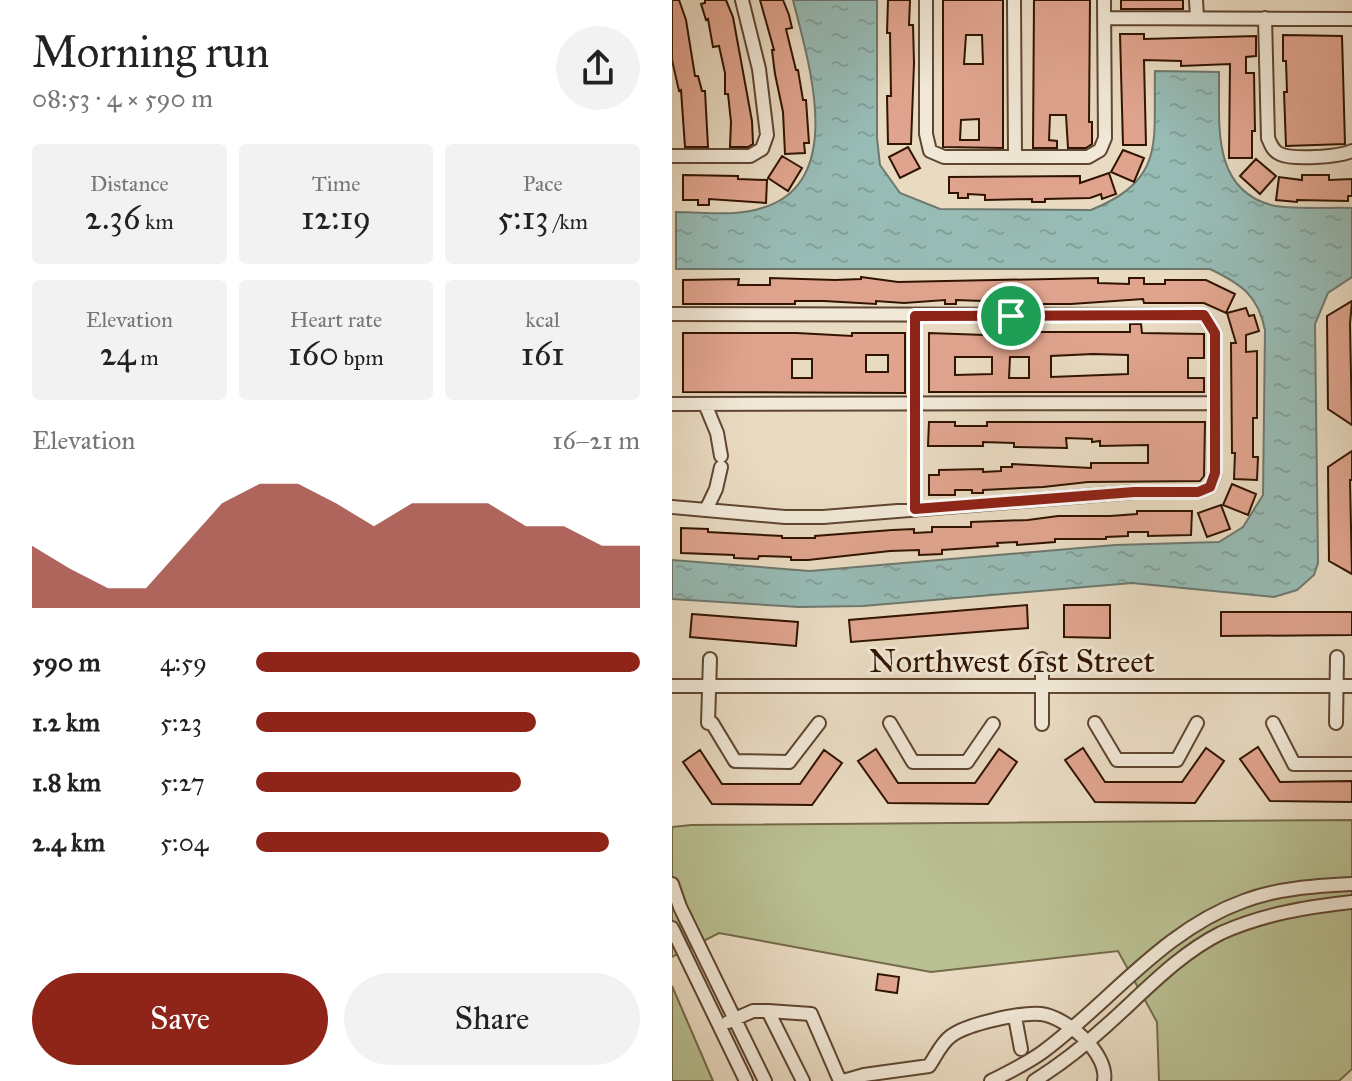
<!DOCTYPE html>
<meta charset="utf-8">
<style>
body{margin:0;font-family:"IM FELL Great Primer",serif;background:#f2f2f2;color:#222;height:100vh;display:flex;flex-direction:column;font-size:30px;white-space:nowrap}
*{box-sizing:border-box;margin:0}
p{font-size:26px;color:#767676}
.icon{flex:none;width:44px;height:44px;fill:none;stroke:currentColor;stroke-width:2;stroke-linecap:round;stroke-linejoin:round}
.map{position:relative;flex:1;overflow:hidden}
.sheet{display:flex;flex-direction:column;background:#fff;width:672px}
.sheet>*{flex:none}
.pin{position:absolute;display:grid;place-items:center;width:68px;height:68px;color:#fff;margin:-34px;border:4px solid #fff;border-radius:50%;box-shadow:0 2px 8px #0007}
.round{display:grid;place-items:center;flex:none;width:84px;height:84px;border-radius:42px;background:#f2f2f2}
.summary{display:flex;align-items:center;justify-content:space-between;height:136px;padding:0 32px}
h1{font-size:44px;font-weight:600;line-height:60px}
.metrics{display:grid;grid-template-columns:repeat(3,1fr);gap:12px;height:136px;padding:8px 32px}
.metrics div{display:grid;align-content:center;border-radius:8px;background:#f2f2f2;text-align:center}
.metrics b{font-size:34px;font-weight:600}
.metrics small{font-size:22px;font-weight:400}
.metrics p{font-size:22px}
.chart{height:224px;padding:16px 32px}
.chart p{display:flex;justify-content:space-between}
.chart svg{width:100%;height:144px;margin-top:8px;fill:#8f2418;opacity:.7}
.action{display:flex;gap:16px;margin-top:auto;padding:16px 32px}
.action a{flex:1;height:92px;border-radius:48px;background:#8f2418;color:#fff;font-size:32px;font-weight:600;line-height:92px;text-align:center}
.action a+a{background:#f2f2f2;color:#222}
ul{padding:0 32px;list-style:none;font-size:26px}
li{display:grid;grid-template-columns:128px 96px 1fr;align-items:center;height:60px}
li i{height:20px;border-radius:10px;background:#8f2418}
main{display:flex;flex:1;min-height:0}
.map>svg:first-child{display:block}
.green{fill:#b9c092;stroke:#756a49;stroke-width:2}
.water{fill:url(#water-ripples);stroke:#6e786d;stroke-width:2}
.building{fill:#e0a48e;stroke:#311400;stroke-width:2;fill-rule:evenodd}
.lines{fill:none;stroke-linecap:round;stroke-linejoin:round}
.minor-casing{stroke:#5f4630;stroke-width:16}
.minor{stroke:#f1e8d7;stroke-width:12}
.route-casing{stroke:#fff;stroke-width:16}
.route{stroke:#8f2418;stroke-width:10}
.labels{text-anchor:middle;stroke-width:6;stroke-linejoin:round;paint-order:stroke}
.street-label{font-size:32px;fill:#311400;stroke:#f1e8d7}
</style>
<main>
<section class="sheet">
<div class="summary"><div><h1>Morning run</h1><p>08:53 · 4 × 590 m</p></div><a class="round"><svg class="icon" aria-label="share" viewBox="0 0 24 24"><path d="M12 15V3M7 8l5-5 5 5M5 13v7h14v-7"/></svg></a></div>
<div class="metrics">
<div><p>Distance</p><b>2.36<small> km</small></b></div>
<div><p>Time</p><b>12:19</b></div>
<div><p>Pace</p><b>5:13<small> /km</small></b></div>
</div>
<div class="metrics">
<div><p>Elevation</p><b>24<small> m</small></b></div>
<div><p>Heart rate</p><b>160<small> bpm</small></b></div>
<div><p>kcal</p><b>161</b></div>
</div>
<div class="chart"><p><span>Elevation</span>16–21 m</p>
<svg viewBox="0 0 160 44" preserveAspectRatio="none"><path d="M0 44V25L10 32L20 38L30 38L40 25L50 12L60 6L70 6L80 12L90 19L100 12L110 12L120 12L130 19L140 19L150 25L160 25V44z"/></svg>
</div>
<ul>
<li><b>590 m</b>4:59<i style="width:100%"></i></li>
<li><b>1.2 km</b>5:23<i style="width:73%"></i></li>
<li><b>1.8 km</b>5:27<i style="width:69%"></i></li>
<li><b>2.4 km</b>5:04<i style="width:92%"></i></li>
</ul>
<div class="action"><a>Save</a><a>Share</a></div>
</section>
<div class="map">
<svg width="680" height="1081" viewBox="0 0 680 1081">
<defs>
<pattern id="water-ripples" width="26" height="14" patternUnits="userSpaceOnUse" patternTransform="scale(2)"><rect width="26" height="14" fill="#97bbb5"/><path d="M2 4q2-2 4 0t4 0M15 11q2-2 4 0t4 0" fill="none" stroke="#83a09a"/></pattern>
</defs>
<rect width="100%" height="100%" fill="#e9dbc2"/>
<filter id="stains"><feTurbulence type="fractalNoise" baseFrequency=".0025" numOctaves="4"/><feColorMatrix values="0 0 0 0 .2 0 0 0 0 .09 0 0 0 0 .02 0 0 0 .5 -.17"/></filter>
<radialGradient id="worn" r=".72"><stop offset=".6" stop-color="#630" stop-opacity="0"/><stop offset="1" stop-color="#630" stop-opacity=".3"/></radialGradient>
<path class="green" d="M680,820V1069L667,1081H487L485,1022L446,951L259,972L47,933L0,957V827L19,825Z
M0,986L41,1081H0Z"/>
<path class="water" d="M121,0H205V138L208,165L228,193L268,209L419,210C495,179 481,141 483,71L547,72C548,122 538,188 599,205C615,210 661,207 680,208V277L656,293L643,324L646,563L642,575L625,590L602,597L460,583L191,606L127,607L0,599V560L138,571L443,545L547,542L571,527L591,495L593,330C586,295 569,284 538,269H4V212C33,212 62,217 90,208C176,183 136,61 121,0Z"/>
<path class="building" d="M0,0H7L14,20L23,76H26L30,91H33L36,147H13L9,90L7,91L0,60Z
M33,0H54L61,17L80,121L81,144L76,147H58L59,122L56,94H53V73L47,46L41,47L36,19L34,20L29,4L33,3Z
M88,0H111L117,15L120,28L114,29L124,70H126L131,100H134L137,143H132L133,153L113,154L111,112L103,74L100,50H102Z
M216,0H238L237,25H241L242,63L239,144H216L215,96H219L218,33H215Z
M271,0H331V148L271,147ZM294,35H310L311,64H292ZM307,119V140H288L289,120Z
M362,0H418L417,122H420V144L414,148H396L394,115H378L377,140L385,141V148H361Z
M449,0H511V9H449Z
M448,34H472V39L584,36V56L574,57V73H582L583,131H580V158H557L558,64L509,66V61L472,60L474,145H451Z
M611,35L670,36L673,144L614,146L612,92H615L614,61H611Z
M236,147L248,168L228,178L217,157Z
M451,150L472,158L462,182L439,172Z
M110,156L130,168L116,191L96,178Z
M584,159L604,176L588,194L568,176Z
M437,173L444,194L430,199L429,194L418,198L373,199V202H360V199L313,200V195L296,194V198H286V193H277V177L408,176V183Z
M11,175L66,176V179L95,180L94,203L37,199V205H26V200H11Z
M630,175H657V180L680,179V196H676V201L625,200V202L604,200L607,177L630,180Z
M189,277L226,282L426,278V283L457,284V278H472V284H493V280H534L563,294L554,313L532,303H472L471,299L399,304H311V301L284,300V304H273V300L232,303L204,301V304L152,301H123V304H11V280L67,279L66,285H98V278L163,280L189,279Z
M680,301L678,324L680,425L656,409L655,316Z
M574,308L577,316L582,315L587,331L574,335V352L585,351V418H581V457H586L585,480L562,479L563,453H560L559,343H564L555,313Z
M458,324H469L470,333L532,334V358H516V378H532V392H257V333L313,335L341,332H458ZM421,354L456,355V374L379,377V356ZM283,357H320V374L283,375ZM357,357V378H337L338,357Z
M11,333H125L180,336V333H233V393L11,392ZM194,355H216V372H194ZM120,359H140V378H120Z
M257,422H283V426H315V422H533L532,476L528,481L416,482L371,487L311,490V493H300V490H283V495H257V475H267V470L311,469V472L329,471V467H340V464L419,468V463H476V445L428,446V441L420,442V439L394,438L395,448L342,447V443L311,442V446H256Z
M680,451V480H678L680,574L657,561L656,467Z
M560,484L584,494L576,515L551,505Z
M549,505L558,529L535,537L526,513Z
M465,511H520L519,535L476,536V532H456V536L434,537V539H383V542L345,545V542L325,543L326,546L270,550V554L247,555V550L218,551L136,560H119V557L87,556L86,559L62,558V555L9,553V528L36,529V532L110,536V538H143V536L220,530L242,529V533L260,532V527H299V522L356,520L386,516H438L465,514Z
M355,605L356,628L179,642L177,620Z
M392,605H438V638L392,637Z
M549,612H680V635L549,636Z
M20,614L126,622L124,646L18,637Z
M586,747L608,782L680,781V802L598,801L568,759Z
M411,748L433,782H510L534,748L552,761L523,803L423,802L393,760Z
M204,749L226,783H303L327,749L345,762L316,804L216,803L186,761Z
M28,750L50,784H128L152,750L170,763L140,805L40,804L11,762Z
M206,974L227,977L225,993L204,990Z"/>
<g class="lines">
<g class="minor-casing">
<path id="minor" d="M254,0V134L258,151L272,157H416L428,150L433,138L432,0
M342,0L343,155
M524,0L525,17
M432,18L680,19
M593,18L596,138C599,145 601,151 608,154C621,160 666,157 680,151
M0,156H78L90,149L95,135L87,69L70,0
M0,314L532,315L543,333V473L538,487L526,492H462L151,517H113L0,507
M243,316V509
M0,404L541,403
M33,404L45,433L49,456
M34,510L44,489L49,467
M370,659V724
M0,686H680
M36,723L38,659
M40,723L63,761L117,762L147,723
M218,723L241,762H295L321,724
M423,723L445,760H505L525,723
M601,723L622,764H680
M664,723L665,657
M0,884L8,907L93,1081
M0,928L74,1081
M96,1011L139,1014L168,1081
M343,1017L349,1049
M56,1022L81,1011H96L131,1081
M171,1081L192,1075L257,1066C263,1057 270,1042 279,1036C295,1024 349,1012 369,1014C395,1017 437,1054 432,1081
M319,1081C337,1072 356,1063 372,1051C439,1001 491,930 572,901C606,888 644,886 680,884
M362,1081C388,1065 412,1046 435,1025C471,993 505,955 549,933C591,914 635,907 680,902"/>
</g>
<use href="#minor" class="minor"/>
</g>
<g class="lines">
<g class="route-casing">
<path id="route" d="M532,315L543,333V473L538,487L526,492H462L243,509V316Z"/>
</g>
<use href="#route" class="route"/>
</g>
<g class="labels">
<g class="street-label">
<text x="340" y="672">Northwest 61st Street</text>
</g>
</g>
<rect width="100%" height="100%" filter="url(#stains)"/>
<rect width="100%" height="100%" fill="url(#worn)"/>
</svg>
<div class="pin" style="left:339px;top:316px;background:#1e9e55"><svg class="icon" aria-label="arrive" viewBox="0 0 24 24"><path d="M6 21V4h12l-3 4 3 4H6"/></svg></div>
</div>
</main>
